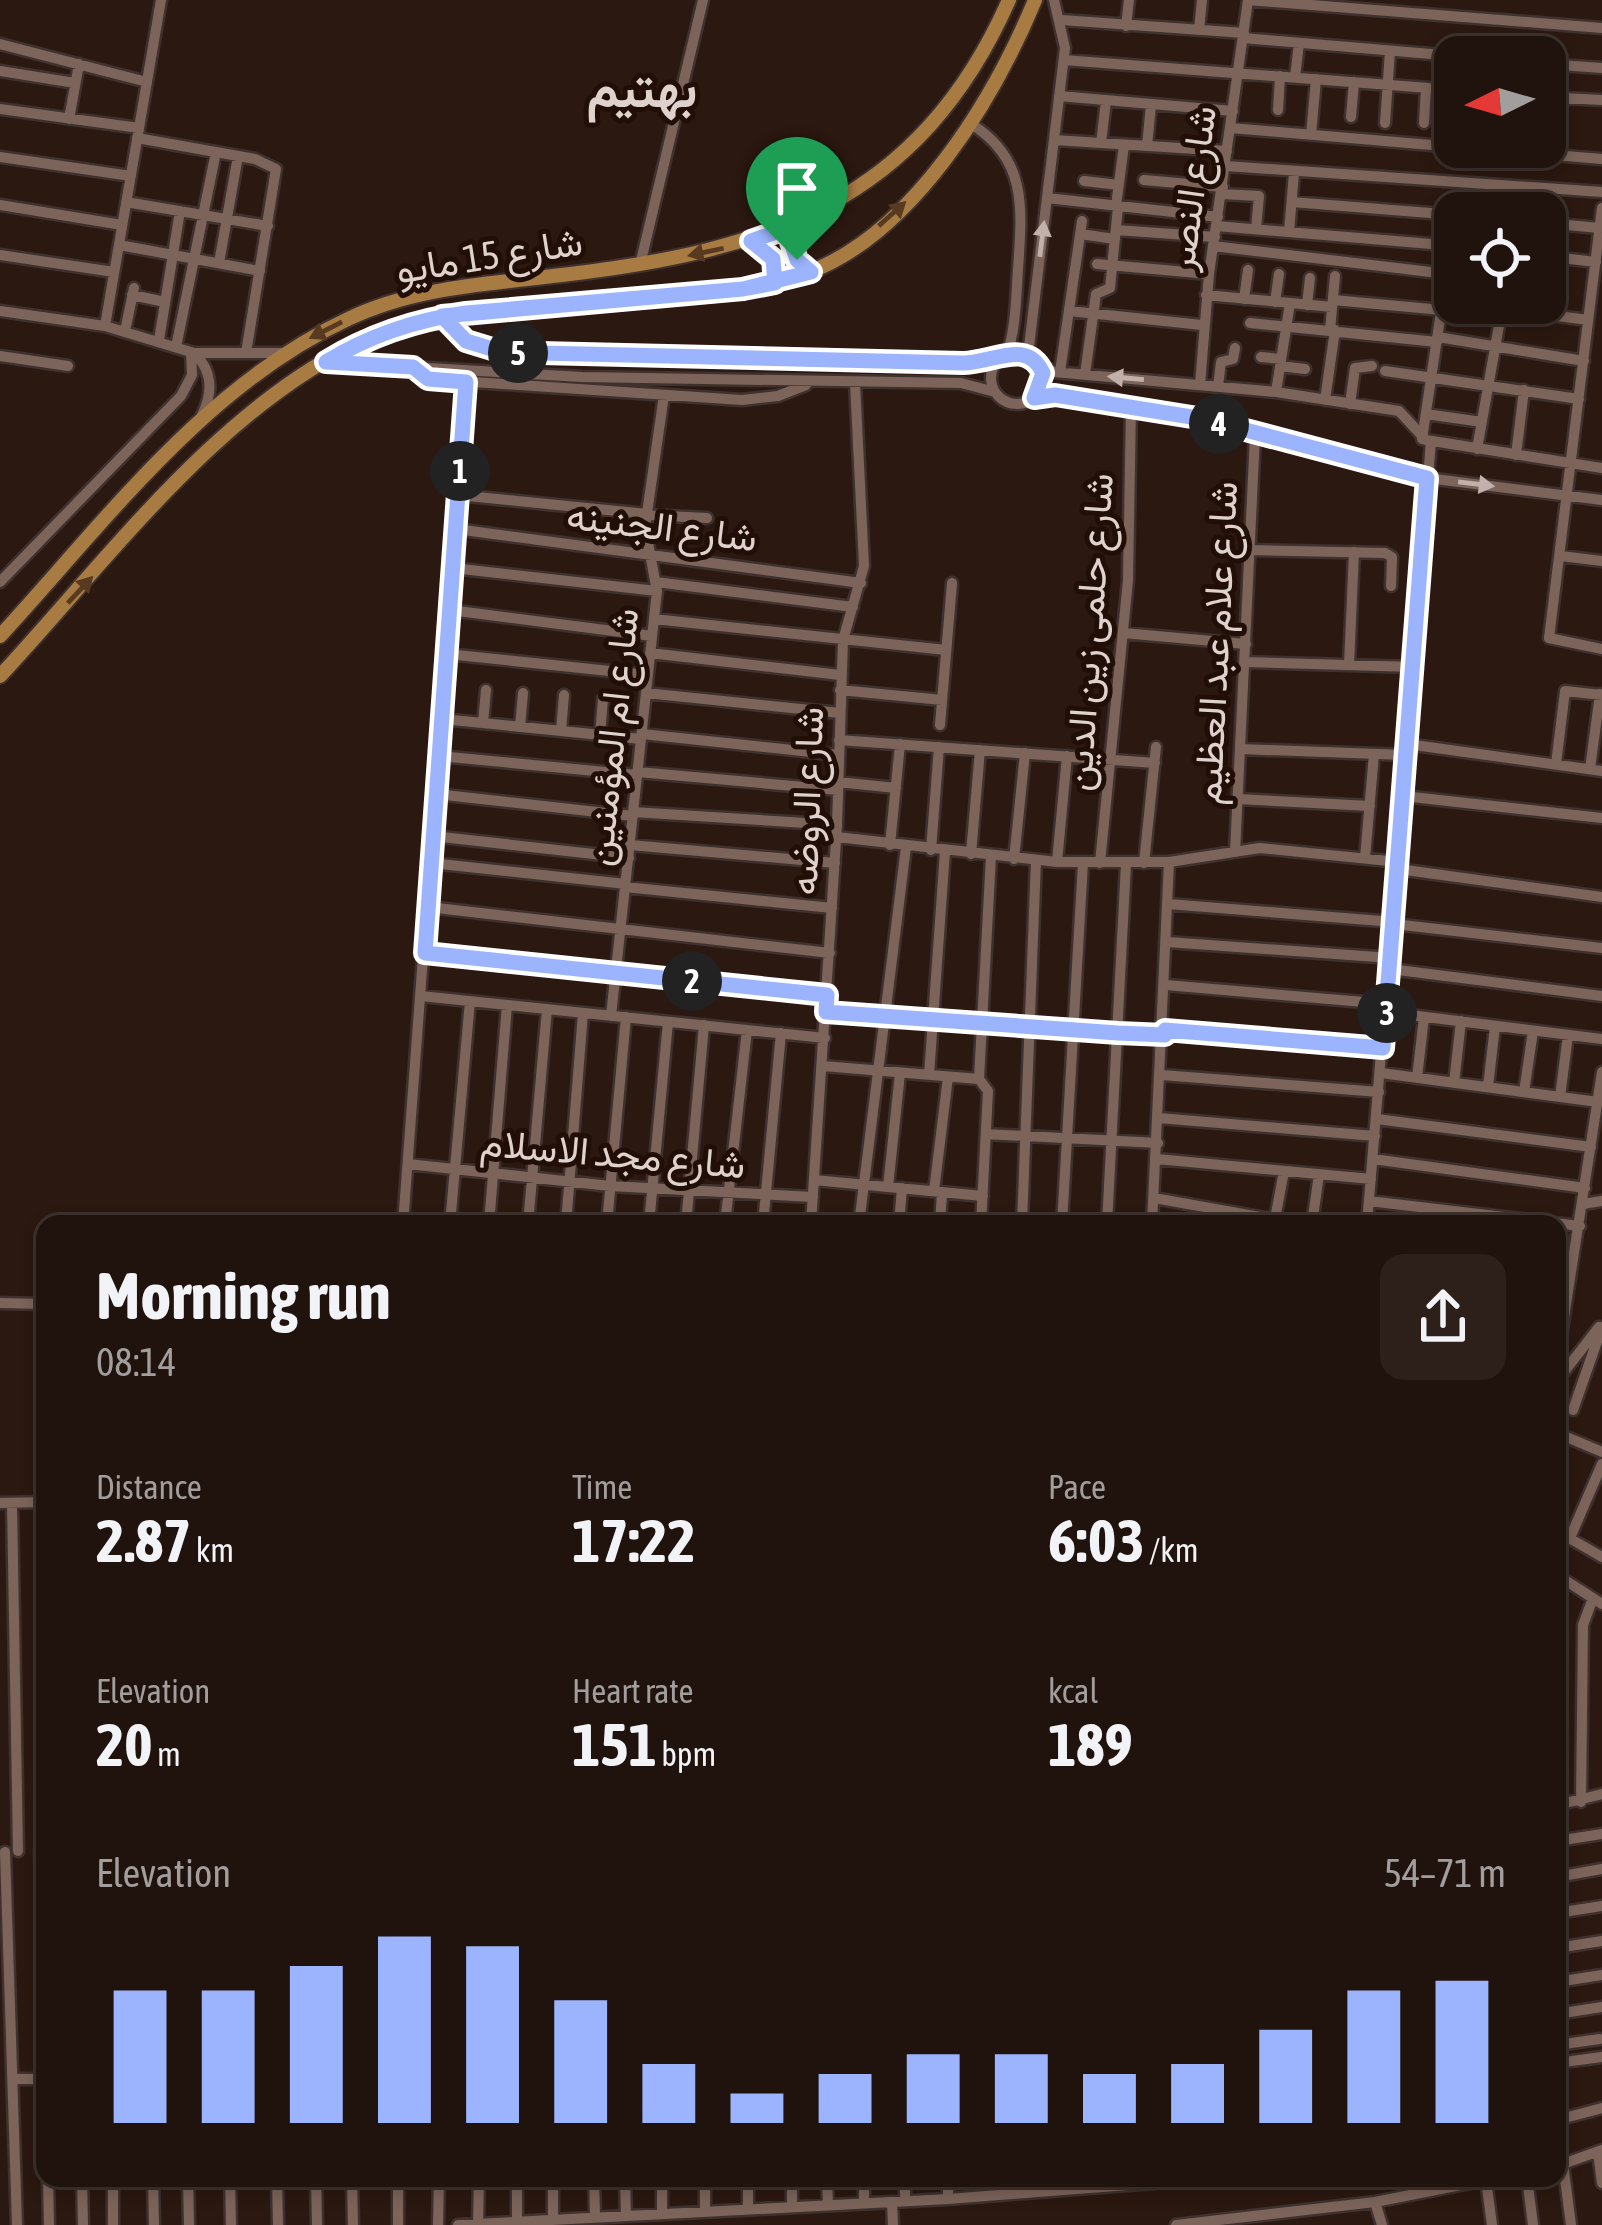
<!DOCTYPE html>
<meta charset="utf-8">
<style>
body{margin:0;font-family:"Asap Condensed",Vazirmatn,sans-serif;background:#2d201a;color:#f1f3f6;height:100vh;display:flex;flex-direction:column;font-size:45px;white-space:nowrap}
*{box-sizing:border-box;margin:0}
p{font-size:39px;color:#a29e9d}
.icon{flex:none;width:66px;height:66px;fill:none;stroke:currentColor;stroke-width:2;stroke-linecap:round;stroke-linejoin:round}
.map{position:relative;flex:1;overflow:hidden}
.sheet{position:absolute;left:36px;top:1215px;width:1530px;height:972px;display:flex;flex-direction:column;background:#20120c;border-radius:24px;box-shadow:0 6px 18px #0003,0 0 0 3px #3d322d}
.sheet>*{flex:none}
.needle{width:78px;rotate:265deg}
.buttons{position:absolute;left:1434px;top:36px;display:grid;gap:24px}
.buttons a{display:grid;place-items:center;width:132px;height:132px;border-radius:24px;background:#20120c;box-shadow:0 6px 18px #0003,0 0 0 3px #3d322d;font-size:60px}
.pin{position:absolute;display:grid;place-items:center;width:102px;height:102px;color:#fff;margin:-123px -51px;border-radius:50% 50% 50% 0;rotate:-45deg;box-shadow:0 0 12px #0007}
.pin .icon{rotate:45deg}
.km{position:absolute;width:60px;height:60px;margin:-30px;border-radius:50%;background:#222;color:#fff;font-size:33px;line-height:60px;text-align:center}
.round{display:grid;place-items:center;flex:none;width:126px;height:126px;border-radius:24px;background:#2d201a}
.head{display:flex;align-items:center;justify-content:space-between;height:204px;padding:0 60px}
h1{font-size:66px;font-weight:700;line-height:90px}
.figures{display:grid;grid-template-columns:repeat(3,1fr);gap:18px;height:204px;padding:12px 60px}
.figures div{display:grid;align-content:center}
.figures b{font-size:60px;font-weight:700}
.figures small{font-size:33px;font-weight:400}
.figures p{font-size:33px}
.chart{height:336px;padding:24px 60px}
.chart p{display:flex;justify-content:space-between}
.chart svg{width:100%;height:216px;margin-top:12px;stroke:#9bb4fd;stroke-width:6}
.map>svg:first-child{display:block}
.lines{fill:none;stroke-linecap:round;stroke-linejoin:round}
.minor-casing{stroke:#3f312d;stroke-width:15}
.major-casing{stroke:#3f312d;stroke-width:18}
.minor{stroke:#7c645a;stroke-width:10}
.major{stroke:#a87b42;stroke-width:14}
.oneway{fill:#573a1f}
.oneway2{fill:#c1b1aa}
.route-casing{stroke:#fff;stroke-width:24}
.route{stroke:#9bb4fd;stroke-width:15}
.labels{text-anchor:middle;stroke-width:10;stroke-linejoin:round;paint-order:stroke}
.street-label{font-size:39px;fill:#dfd2cc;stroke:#210f07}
.district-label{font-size:51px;font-weight:bold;fill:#dfd2cc;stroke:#210f07}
</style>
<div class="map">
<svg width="1602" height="2225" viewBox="0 0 1602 2225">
<rect width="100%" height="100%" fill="#2b1810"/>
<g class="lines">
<g class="minor-casing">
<path id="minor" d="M1248,0L1602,28
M1062,20L1244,33
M1126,26L1129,0
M1199,30L1202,0
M1243,38L1466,57
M0,44L147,82
M1064,60L1455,90
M1545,64L1602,68
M0,71L75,83
M1295,77L1299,43
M1059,96L1233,111
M1545,97L1602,100
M0,109L139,128
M1278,110L1280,76
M1351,117L1354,82
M69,119L79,64
M1385,123L1390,51
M1424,123L1426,88
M971,124C1028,159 1022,210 1018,269C1016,298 1016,327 1007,355
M1455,126V121
M1231,128L1455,147
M1311,135L1316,79
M1560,135L1562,98
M137,138L255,159L276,169L246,353
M1054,140L1227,151
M1101,143L1106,101
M1147,146L1151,105
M1459,147L1602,159
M0,157L131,176
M1226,166L1602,192
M1144,180L1223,187
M1084,181L1119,185
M1222,194L1259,196L1256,229
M1047,198L1218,217
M126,202L268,226
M1292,202L1455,215
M0,205L122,225
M1116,206L1124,145
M1602,208L1549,638L1602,649
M1545,223L1600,228
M1216,226L1455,246
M1116,230L1215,237
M1289,232L1294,173
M1080,234L1115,239
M119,245L260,271
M1213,246L1447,274
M0,255L114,272
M1545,256L1596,262
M219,263L238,156
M1097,264L1209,274
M640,265L703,0
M132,295L165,302
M1206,295L1332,307
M1244,299L1248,270
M1333,300L1442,310
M1443,301L1588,320
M1275,302L1279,274
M1307,305L1310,278
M0,311L105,326L194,353H284
M1069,311L1202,325
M442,316L466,341L502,352L963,363L1001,358
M1250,323L1437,342
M105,326L161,0
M1330,330L1335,276
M125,331L134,288
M1438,337L1584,361
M159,340L180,211
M176,347L216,152
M991 378a26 26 0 1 1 52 0a26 26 0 1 1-52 0Z
M194,353C213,371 213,393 202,415
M1028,355L1065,48L1054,0
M0,356L68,366
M1261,357L1281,359
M326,362L582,377L961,383L995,392
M1039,364L1054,372L1276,392L1399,411L1426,440L1602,468
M1280,366L1305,369
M413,367L428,379L742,400L778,396L806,385
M1385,371L1579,399
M1060,372L1082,221
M1085,374L1096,294L1110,288L1118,207
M1200,385L1209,274L1248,0
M1218,386L1221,362L1233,359L1235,348
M1276,392L1290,303
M1034,398L1055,395L1131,405L1419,477L1602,500
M1325,400L1335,330
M1350,404L1355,368L1372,366
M1426,414L1482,422
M1422,439L1455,218
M1477,449L1503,303
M1516,455L1524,390
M458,495L647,514
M647,515L707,518
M456,529L861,583
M1250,550L1385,553L1392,557L1391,586
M1561,556L1602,561
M453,568L657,591
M0,582L181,396L192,375L191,352
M656,582L853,607
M450,610L652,636
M654,619L946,650
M1123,633L1246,644
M650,653L840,675
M447,654L648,675
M1245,662L1414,667
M1349,665L1354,552
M840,690L942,700
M646,693L840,713
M442,719L641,739
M483,723L486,690
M940,725L952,583
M520,727L523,693
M561,731L564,695
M642,734L839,755
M600,735L603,699
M839,740L1155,763
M1407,744L1602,771
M1240,749L1406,755
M439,756L637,775
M1556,764L1565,691L1602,695
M1590,769L1600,694
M638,772L838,790
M838,782L896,788
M436,794L633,816
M1403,796L1602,818
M1238,799L1370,806
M633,812L837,825
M433,836L629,858
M837,837L1057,862H1169L1260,848L1399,862
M630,845L835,863
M890,845L900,744
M931,850L939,747
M1235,852L1255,436
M971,854L980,750
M1365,858L1374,754
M1014,859L1025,753
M1057,862L1067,756
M431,863L626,884
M1100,863L1128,580L1131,405
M1144,863L1156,747
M1398,869L1602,897
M625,887L832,908
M1168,904L1394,922
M428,907L830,953
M1394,924L1602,948
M1167,942L1391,958
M425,953L827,995
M1390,969L1602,996
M1166,985L1387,1004
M421,996L825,1038
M826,1012L1165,1035
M1386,1012L1602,1039
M611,1016L657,591L645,527L664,395
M1165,1030L1383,1048
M823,1066L979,1079
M1381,1073L1598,1102
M929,1075L945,851
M1162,1075L1379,1092
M1417,1078L1424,1017
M979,1079L991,856
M979,1079L988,1091L981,1224
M1454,1083L1461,1021
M1488,1087L1495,1026
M1524,1092L1533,1031
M1560,1097L1568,1035
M1159,1118L1375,1136
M1377,1119L1591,1147
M986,1134L1158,1143
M1157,1159L1371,1179
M1373,1159L1585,1188
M408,1164L610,1186L813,1197
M814,1180L983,1196
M888,1187L900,1073
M934,1191L948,1077
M1154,1198L1300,1224
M1369,1201L1580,1226
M1583,1204L1602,1201
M900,1212L902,1188
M1275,1219L1284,1171
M403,1224L466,382
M450,1224L470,1001
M489,1224L507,1005
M528,1224L547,1009
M566,1224L583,1013
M607,1224L626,1017
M649,1224L668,1022
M686,1224L704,1025
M725,1224L747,1030
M763,1224L781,1033
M811,1224L837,825L843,640L864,566L855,383
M859,1224L906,847
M895,1224V1219
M940,1224L942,1192
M1022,1224L1036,860
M1062,1224L1083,863
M1107,1224L1126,864
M1152,1224L1169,862
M1312,1224L1319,1174
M1367,1224L1431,441
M0,1303L45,1304
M1557,1362L1602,1072
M1557,1381L1599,1327
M1573,1410L1602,1327
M1557,1433L1602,1452
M0,1503L45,1502
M12,1503L18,1851
M1557,1531L1602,1557
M1570,1538L1602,1464
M1557,1575L1602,1604
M1581,1802L1583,1625L1593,1598
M1557,1805L1602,1794
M1557,1841L1602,1834
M40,1849L45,2057
M5,1852L17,2225
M1557,1877L1602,1869
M1557,1913L1602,1906
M1557,1948L1602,1941
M1557,1982L1602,1975
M1557,2014L1602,2007
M1557,2045L1600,2039
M1557,2063L1602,2057
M13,2079H45
M1557,2120L1602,2108
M1598,2152L1602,2183
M1563,2164L1571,2225
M1560,2165L1602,2150
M48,2178L49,2225
M82,2178L83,2225
M113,2178V2225
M153,2178L154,2225
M188,2178L189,2225
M230,2178L231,2225
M277,2178L278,2225
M316,2178L317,2225
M352,2178L353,2225
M398,2178V2225
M553,2178V2219
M594,2178L595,2217
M625,2178L626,2215
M662,2178V2213
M705,2178V2211
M748,2178V2209
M792,2178V2207
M827,2178L828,2205
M864,2178V2203
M905,2178V2201
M948,2178V2199
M1527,2178L1533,2225
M1486,2180L1492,2225
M892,2202L893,2225
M1375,2202L1382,2225
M517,2221V2178
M478,2224L479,2178
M438,2225L439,2178
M458,2225L948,2199L1218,2178
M1176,2225L1375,2202L1496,2178"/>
</g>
<g class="major-casing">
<path id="major" d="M796,225L793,252L811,272
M751,241L773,259L775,283
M0,636C105,522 204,386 348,319C415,287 489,284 562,275C767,251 919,203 1009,0
M0,676C107,561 221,404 367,339C426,313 490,311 554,306C636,299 729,302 807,273C913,234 994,99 1035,0"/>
</g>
<use href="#minor" class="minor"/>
<use href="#major" class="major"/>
</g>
<defs><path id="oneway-solid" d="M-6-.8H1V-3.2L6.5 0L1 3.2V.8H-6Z" transform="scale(3)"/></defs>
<g class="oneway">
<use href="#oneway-solid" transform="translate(892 214) rotate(-42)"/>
<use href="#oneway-solid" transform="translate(706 252) rotate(168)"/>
<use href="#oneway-solid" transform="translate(326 330) rotate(153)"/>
<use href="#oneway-solid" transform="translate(80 590) rotate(-47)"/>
</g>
<g class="oneway2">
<use href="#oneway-solid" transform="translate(1042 239) rotate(-83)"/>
<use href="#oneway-solid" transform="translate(1126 378) rotate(-175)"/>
<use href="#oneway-solid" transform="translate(1476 484) rotate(7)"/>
</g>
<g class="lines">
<g class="route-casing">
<path id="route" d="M797,260L811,272L743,289L466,313C415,320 370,335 326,362L413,367L428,379L466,382L425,953L827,995L826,1012L1118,1033L1165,1035V1030L1383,1048L1427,478L1204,419L1055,395L1034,398L1043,373C1027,338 993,363 963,363L502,352L466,341L442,316L743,289L775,283L773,259L751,241L796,225L791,242L797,260"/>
</g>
<use href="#route" class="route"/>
</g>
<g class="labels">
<g class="street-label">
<text transform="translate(1191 188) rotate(-82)" y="14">شارع النصر</text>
<text transform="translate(489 255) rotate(-9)" y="14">شارع 15 مايو</text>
<text transform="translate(662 526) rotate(7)" y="14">شارع الجنينه</text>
<text transform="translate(1088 632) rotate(-86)" y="14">شارع حلمى زين الدين</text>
<text transform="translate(1215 643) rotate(-87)" y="14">شارع علام عبد العظيم</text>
<text transform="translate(611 737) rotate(-84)" y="14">شارع ام المؤمنين</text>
<text transform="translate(806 801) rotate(-88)" y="14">شارع الروضه</text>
<text transform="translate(613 1153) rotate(5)" y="14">شارع مجد الاسلام</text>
</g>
<g class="district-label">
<text x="642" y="107">بهتيم</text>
</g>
</g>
</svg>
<div class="buttons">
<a><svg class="needle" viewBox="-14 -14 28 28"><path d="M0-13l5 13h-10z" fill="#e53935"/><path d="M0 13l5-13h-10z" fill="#a29e9d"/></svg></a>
<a><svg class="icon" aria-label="locate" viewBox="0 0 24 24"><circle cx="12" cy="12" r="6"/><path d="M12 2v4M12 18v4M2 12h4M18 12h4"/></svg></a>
</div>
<div class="pin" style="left:797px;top:260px;background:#1e9e55"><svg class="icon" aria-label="arrive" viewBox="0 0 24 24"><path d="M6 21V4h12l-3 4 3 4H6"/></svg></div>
<b class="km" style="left:460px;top:471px">1</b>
<b class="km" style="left:692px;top:981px">2</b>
<b class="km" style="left:1387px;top:1013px">3</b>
<b class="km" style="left:1219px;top:424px">4</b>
<b class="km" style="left:518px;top:353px">5</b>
<section class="sheet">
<div class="head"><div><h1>Morning run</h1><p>08:14</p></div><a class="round"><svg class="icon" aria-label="share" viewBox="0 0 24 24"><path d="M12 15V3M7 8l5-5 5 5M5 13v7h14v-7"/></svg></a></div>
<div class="figures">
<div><p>Distance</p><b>2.87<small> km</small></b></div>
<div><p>Time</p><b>17:22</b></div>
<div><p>Pace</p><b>6:03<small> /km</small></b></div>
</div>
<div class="figures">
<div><p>Elevation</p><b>20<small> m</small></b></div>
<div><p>Heart rate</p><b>151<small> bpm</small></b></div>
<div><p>kcal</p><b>189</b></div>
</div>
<div class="chart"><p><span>Elevation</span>54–71 m</p>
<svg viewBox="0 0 160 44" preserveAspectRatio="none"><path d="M5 44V17M15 44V17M25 44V12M35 44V6M45 44V8M55 44V19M65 44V32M75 44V38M85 44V34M95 44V30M105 44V30M115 44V34M125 44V32M135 44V25M145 44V17M155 44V15"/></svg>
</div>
</section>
</div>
